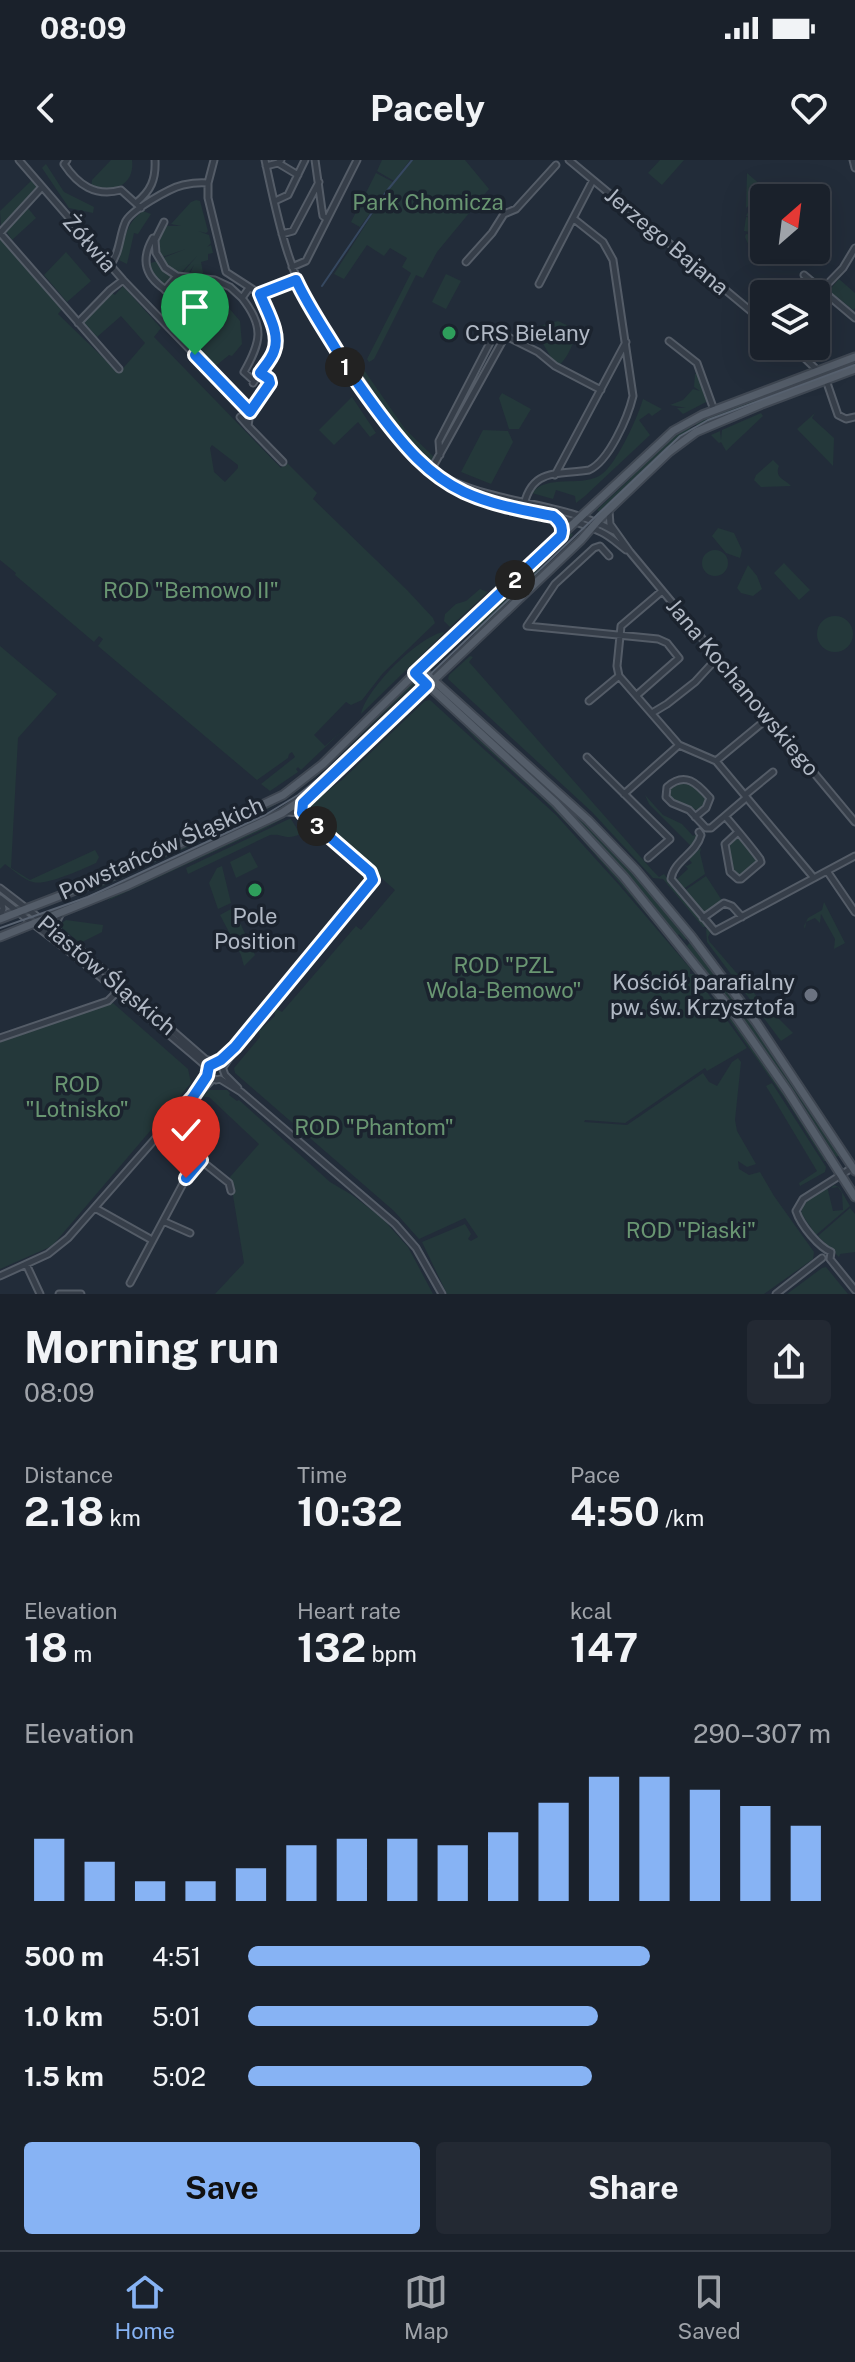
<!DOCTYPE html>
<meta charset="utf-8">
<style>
body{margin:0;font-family:"Public Sans",sans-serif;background:#232933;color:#f1f3f6;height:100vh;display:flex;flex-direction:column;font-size:30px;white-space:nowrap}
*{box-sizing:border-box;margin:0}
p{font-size:26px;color:#9fa3a9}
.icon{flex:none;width:44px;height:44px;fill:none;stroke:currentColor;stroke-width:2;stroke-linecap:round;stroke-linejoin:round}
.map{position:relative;height:1134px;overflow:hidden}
.sheet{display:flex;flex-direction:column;background:#1a212b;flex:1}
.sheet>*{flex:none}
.needle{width:52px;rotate:28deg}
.buttons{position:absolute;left:750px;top:24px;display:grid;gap:16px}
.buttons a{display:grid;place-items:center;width:80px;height:80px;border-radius:8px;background:#1a212b;box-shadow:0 8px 32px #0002,0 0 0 2px #383e47;font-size:40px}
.pin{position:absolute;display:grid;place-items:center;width:68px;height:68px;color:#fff;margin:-82px -34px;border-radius:50% 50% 50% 0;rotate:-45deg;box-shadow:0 0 8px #0007}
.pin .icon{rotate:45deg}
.km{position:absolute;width:40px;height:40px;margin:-20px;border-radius:50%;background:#222;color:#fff;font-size:22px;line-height:40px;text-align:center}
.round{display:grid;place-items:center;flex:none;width:84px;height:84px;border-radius:8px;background:#232933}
.head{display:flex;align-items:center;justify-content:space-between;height:136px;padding:0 24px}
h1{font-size:44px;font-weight:700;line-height:60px}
.stats{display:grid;grid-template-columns:repeat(3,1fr);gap:12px;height:136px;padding:8px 24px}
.stats div{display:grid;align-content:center}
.stats b{font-size:40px;font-weight:700}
.stats small{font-size:22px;font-weight:400}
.stats p{font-size:22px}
.chart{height:224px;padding:16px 24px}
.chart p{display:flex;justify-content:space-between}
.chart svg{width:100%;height:144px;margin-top:8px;stroke:#87b3f4;stroke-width:6}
.cta{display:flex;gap:16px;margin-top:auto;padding:16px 24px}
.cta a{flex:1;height:92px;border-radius:8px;background:#87b3f4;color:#111;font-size:32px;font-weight:700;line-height:92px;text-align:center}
.cta a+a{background:#232933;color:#f1f3f6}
ul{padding:0 24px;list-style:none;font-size:26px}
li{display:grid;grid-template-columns:128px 96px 1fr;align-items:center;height:60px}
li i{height:20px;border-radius:10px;background:#87b3f4}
.status{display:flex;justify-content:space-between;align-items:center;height:56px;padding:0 40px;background:#1a212b;direction:ltr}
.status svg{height:22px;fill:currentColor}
header{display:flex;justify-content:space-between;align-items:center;height:104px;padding:0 24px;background:#1a212b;font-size:36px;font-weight:700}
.tab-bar{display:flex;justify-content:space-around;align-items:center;height:112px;border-top:2px solid #383e47;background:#1a212b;font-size:22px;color:#9fa3a9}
.tab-bar a{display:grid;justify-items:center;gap:4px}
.tab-bar .current{color:#87b3f4}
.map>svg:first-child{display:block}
.green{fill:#24383a;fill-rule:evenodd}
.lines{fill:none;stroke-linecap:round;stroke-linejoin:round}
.stream{stroke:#364860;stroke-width:2}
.minor-casing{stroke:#545c67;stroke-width:9}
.major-casing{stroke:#3f4752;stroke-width:11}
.minor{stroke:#363e49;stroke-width:5}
.major{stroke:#545d69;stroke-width:7}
.tram{stroke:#586270;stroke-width:2}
.route-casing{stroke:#fff;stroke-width:16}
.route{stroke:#1a73e8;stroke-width:10}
.leisure-dot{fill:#2e9e5b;stroke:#1b232e;stroke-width:3}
.worship-dot{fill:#6b7280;stroke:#1b232e;stroke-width:3}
.labels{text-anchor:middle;stroke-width:7;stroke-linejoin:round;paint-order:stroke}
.park-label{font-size:22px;fill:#699672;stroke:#1b232e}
.street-label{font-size:22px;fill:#b1b9c5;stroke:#1b232e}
.poi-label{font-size:22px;fill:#b1b9c5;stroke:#1b232e;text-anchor:start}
</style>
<div class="status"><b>08:09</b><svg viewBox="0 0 49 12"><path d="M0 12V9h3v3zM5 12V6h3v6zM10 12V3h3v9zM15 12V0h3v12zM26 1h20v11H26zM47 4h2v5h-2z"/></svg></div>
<header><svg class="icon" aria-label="back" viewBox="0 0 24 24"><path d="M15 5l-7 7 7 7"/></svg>Pacely<svg class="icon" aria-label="heart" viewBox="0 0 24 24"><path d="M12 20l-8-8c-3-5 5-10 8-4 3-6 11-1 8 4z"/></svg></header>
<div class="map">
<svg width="855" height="1134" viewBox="0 0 855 1134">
<rect width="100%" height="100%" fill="#222c39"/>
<path class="green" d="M111,0H132C135,26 113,33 91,28L92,20Z
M382,0H410L394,21L377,11Z
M413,0H465L489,29L437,92L423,118L416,115L374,199L369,202L367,199L411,113L402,107L407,98L390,88L384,96L367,85L344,119L334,114L384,36Z
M660,0H684L662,25L648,13Z
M46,4L64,32L94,47L93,53L69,48L42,8Z
M376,13L393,22L360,67L351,62Z
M747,13L770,33L754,41L746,48Z
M32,20L36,26V30L1,67L0,51Z
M764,39V74L744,71L746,57L757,59L746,56C750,47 756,43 764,39Z
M196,40L200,41L208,71L206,73L198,71L209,75L211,83L207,87L211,85L213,93L208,94V100L201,102L204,117L189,116L194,105L187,115H181L197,96L179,115L171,111L160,99L186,89L159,98L157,79L164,63L168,66H181L171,64L191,42Z
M27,47L36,58L12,80L6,71Z
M143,51L151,54L138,74L134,73L127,104L119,100C125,79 125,64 143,51Z
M746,74L764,76V90H783L786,103C767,103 752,95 745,77Z
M0,78L63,148L58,154L119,213L145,183L121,156L97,177L83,161L111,132L115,135L123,126L161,168L154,177L281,308L286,302L317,333L313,339L407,430L433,458L435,463L383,513L362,540L351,545L346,542L314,575L325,586L342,571L301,610L298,607L296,609L298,612L270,631L261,624L295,597L292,592L289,594L288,598L257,620L98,486L103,479L99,476L94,482L15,415L16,413L0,400ZM212,285L238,305V308L225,322L214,312L210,288Z
M66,92L91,121L67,142L44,115Z
M157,101L168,113L176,117L175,131L201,134L204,132L222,140L240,161L242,184L232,196L229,195L212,209L198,194L202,190L190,144L184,145L173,139L176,134L157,121L148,104Z
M446,114L461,121L446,149L432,142Z
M839,119L855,133V148L853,150L837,137L835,139L827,133Z
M187,145L200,189L173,161Z
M558,161L575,169C576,181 567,199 558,206L555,204L536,172L539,166Z
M855,200V207L743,248L698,268L694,261Z
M364,210L405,269L436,299L433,303H429C402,276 381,246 359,213Z
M695,214H697L705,232L703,233L708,241L683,254L677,248H686L670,245L683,240L693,229L700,231L694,227Z
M502,233L531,249L519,269H509L499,238Z
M352,237L376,273L370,277L358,262L334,285L319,270Z
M643,239L662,249L652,256L649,253L639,260L650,275L585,336L576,343L575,336L556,330L553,339L532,333C547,314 579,327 599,316C615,308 638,257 643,239Z
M761,253L763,256L726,291L721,282L719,283L711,275L720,271L721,280L722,270Z
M815,253L812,258L834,278L833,306L797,269Z
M688,264L693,272L601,353L597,350L631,318L628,314L666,279Z
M483,270L508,271L513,282L491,324L461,312Z
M773,300L779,306C774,318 785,319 791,326L761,327L754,320L756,315Z
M718,368L734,373L742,390L740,398L726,393L712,376Z
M570,372L573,375L538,408L541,412L477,473L470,467Z
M702 403a13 13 0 1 1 26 0a13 13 0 1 1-26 0Z
M784,403L810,430L799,440L774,413Z
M748,405L757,416L762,429L753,436L741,433L737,428Z
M480,429L488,432L450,467L444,461L445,454L456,444L466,441Z
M817 474a18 18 0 1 1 36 0a18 18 0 1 1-36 0Z
M443,472L444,473L361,554C367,528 417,478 443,472Z
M0,486L57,534L18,578L11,708L30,720L95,690L99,697L96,703C83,709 46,726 33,722C24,720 13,710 5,704L0,709Z
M470,496L473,497L469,502L653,711L659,717L664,714L707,767H703L663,719L653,718L592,652L448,519L449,515Z
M414,519L418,521L323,611L287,638L259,654L95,730L94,728L283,638L325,606Z
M421,524V527C374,572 329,622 273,655L104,733L53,753L52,751L98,734L150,710L252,663L290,642L320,620Z
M440,531L580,657L625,703L688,777L685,780L687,783L679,774L677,776L576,659Z
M426,534H429C389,573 348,613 303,647L335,620L359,594Z
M430,540L556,655L620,726L690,808V814H694L747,888L707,911L705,908L625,963L585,960L584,962L627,965L703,913L709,922L717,926L732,902L738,898L741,902L735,960L737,971L756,1004L747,1007L738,1001L739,1009L749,1015L760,1012L774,1036L814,1092L813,1099L764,1134H447L422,1082L465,1064L471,1074L468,1079L471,1081L478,1077L465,1058L419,1079L394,1051L235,913L234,908L260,877L259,871L275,856L274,848L282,852L356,766L361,770L395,730L305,651L307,646L342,620L425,541Z
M464,566L560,652L637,737L672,781L669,780L578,675L542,638L476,579Z
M684,621L698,627L706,637L705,644L697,650L678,643L668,636L669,628L675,623Z
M645,635L663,655L682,664L693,676L698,673L693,688L649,644Z
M295,652L266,668L107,741L119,732Z
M289,659H291L300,674C286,681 283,673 270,675L188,714L186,708Z
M736,677L741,678L758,700L757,703L740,716H737L732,711L727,686Z
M701,688L700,693L705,714L682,730L676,720L688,709L684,704L687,706L692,703L688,698Z
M250,692L258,707L236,718L230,702Z
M222,706L231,743L218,749L209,723L217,708Z
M706,716L721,739L719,743L704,755L684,731Z
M824,742L845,783L834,789L835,779L821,754L820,763L815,758L806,762L805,769L804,766L808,758L822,750Z
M231,749L234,750L255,795L244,806L241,795L220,755Z
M66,760L103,765L102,772L80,783L62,768V763Z
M709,768L711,771L708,777L709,781L759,839L793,873L781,881L707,782L706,769Z
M680,779L687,786L691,781L746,853L841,995L836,997L798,937Z
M704,824L715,834L748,879L829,1002L824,1001L788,943Z
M113,843L188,909L191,923L52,1086L0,1109V882Z
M772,923L826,1007L825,1012L800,1026L799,1023L817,1011L766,926Z
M208,930H227L230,933L229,935L237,941L239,940L330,1022L352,1035L382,1058L408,1087L433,1134H215L244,1103L230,1017L259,984L209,937H202Z
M834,1025L839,1027L850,1046L816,1075L801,1053L805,1042L827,1026L833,1051L843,1050L842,1033L838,1027L831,1028Z
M850,1048L855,1054V1092L840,1094L839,1097L818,1076Z
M826,1107L848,1134H787L822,1108Z"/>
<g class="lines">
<path class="stream" d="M322,126L386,32L412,0"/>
<g class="minor-casing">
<path id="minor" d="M19,0L123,120L250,252
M67,0L64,4C78,25 95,37 121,30L141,48
M214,0L208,23V38L226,112L260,134L296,120
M265,0C277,57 289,114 319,164C337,193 362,216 376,246
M315,0L322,50L323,56L327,59
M569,0L764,162
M853,0L855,8
M278,3L298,15
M266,6L278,3L281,0
M275,41L288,35L305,0
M136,43C151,31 156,19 155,0
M164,62L155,80L156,93L165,108L177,116L215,120L230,127L242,138L249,128
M0,73L119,209
M0,73L42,27
M282,74L293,71L319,22
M153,78C135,109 154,125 181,139
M466,102L492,73L504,54L516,49L556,5
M110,105C120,93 119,77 125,63C129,51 170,28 183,25C192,23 200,22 208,23
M292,107L306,101L357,0
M804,115L855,158
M539,124L593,20
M165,130L177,116
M816,136L843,108L855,88
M242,138C265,167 261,182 244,212L254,221
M78,163L110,130L123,120
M669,181L697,203L714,250
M792,186L817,210
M338,193C350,215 365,234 380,254C409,292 440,327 488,341C525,352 566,355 601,372C610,376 618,384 626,390
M260,213L270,222L250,252L248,266L283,302
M826,220L838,255L846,259L855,257
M253,223C283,179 279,182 260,134
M240,257L248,266
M440,295L439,281L494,175L498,172L538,192L555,206L601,230
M431,310L502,182
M555,315L626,182
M452,321C504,345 564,343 614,371
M523,350C530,308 555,315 589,310C609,301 628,257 633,236L613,100L603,82L574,59
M609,351L610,364L630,392L855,662
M609,396L600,386L594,388L555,424L527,466L658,479L667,483L679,498L637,535
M662,431L621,466L617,506L619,516L679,585L716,601L814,718
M589,541L619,516
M652,553L667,544L695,522L718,497
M587,597L670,679L648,698
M716,601L768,558
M624,634L679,585
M745,635L773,612
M725,656C737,670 749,684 760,699L761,702L741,719H738L730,712L725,684L738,672
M695,657L706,648L710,638C697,623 685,611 667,627L666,637L672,643L689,650L706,668H711L746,638
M699,672L701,675C696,694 674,700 671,719L715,771L855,696
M827,711L855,752
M0,728L78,788L205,899L221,904L225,915L238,928
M0,738L85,804L192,894L206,906L210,918L216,920L220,919L241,932L395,1064L416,1088L442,1134
M0,756L3,749L1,739
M703,758L724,743L732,746L742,757
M58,773L56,763L61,753
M0,878L108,841L118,831
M218,902L234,888
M223,907L246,873L373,720L370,712L302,653L287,652
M196,932L208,915
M163,970L229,1023L231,1031
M855,1006L803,1039L796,1051C801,1066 819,1087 831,1092L830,1099L855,1130
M95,1048L152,1080
M163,1061L190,1073
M26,1104L40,1134
M0,1116L48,1094L68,1078L176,955L213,919
M130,1123L186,1018L201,1000
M59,1134H81
M776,1134L822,1098"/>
</g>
<g class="major-casing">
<path id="major" d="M420,508L588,660L636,710L692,777L756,862L855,1011
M415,513L556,643L624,717L732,851L787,930L855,1037
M0,759L114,715L283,635L323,604L460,469L673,271L702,255L855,197
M0,777L126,726L282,653L309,635L340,609L581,380L601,357L669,292L696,272L762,244L855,209"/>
</g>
<use href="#minor" class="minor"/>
<use href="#major" class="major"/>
<path class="tram" d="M0,768L88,737L265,655L298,635L334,606L680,276L708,260L855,205"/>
</g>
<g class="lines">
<g class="route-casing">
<path id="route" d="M186,1018L201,1000L163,970L193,937L207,916L209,906L221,900L235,887L373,720L370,712L302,653L303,643L427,525L415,513L561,376C564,367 560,361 553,356C523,350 492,345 464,332C428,315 404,286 380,254C365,234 351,215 339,194C324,169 308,146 296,120L260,134C266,150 281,173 274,191C272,198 265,206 260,213L269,219L270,223L250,252L195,195"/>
</g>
<use href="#route" class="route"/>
</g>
<g class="leisure-dot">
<circle cx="449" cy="173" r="8"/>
<circle cx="255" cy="730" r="8"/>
</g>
<circle class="worship-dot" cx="811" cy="835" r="8"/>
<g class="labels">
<g class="park-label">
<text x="428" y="50">Park Chomicza</text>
<text x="191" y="438">ROD "Bemowo II"</text>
<text x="504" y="813">ROD "PZL<tspan x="504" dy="25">Wola-Bemowo"</tspan></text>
<text x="77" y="932">ROD<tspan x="77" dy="25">"Lotnisko"</tspan></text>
<text x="374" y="975">ROD "Phantom"</text>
<text x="691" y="1078">ROD "Piaski"</text>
</g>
<g class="street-label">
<text transform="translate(667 81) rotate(40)" y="8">Jerzego Bajana</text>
<text transform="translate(90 83) rotate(49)" y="8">Żółwia</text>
<text transform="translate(743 527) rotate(50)" y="8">Jana Kochanowskiego</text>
<text transform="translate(161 688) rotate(-24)" y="8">Powstańców Śląskich</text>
<text transform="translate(107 815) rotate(40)" y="8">Piastów Śląskich</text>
</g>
<g class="poi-label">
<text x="465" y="181">CRS Bielany</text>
<text x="255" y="764" text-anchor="middle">Pole<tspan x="255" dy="25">Position</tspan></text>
<text x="795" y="830" text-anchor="end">Kościół parafialny<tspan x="795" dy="25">pw. św. Krzysztofa</tspan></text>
</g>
</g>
</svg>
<div class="buttons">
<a><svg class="needle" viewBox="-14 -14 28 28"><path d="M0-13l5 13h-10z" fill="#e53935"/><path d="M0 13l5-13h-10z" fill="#9fa3a9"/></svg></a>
<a><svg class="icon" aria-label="layers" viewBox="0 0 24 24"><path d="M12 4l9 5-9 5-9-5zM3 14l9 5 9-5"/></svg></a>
</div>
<div class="pin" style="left:195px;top:195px;background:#1e9e55"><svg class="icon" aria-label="arrive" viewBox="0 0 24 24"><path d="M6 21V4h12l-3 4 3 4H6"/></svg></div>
<div class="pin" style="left:186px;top:1018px;background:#d93025"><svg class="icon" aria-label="check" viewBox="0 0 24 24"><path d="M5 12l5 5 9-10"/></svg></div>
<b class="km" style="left:345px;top:207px">1</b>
<b class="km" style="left:515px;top:420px">2</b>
<b class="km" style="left:317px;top:666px">3</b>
</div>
<section class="sheet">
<div class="head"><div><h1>Morning run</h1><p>08:09</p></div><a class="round"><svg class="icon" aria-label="share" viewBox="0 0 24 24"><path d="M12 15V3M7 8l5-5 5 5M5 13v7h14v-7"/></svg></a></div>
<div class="stats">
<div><p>Distance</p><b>2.18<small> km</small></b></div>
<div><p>Time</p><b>10:32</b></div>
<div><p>Pace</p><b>4:50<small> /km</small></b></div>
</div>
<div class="stats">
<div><p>Elevation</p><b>18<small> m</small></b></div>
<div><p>Heart rate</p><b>132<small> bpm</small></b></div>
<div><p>kcal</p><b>147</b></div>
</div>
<div class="chart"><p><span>Elevation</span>290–307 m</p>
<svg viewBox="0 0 160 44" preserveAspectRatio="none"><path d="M5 44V25M15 44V32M25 44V38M35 44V38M45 44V34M55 44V27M65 44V25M75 44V25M85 44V27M95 44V23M105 44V14M115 44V6M125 44V6M135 44V10M145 44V15M155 44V21"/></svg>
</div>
<ul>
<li><b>500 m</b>4:51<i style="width:69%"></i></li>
<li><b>1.0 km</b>5:01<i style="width:60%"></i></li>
<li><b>1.5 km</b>5:02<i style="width:59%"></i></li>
</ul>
<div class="cta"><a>Save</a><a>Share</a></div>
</section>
<nav class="tab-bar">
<a class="current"><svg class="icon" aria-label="home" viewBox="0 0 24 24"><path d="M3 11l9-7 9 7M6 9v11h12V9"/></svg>Home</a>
<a><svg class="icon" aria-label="map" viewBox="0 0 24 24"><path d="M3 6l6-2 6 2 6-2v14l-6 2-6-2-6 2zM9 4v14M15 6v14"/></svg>Map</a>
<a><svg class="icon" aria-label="saved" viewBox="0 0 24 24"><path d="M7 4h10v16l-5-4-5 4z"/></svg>Saved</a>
</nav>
